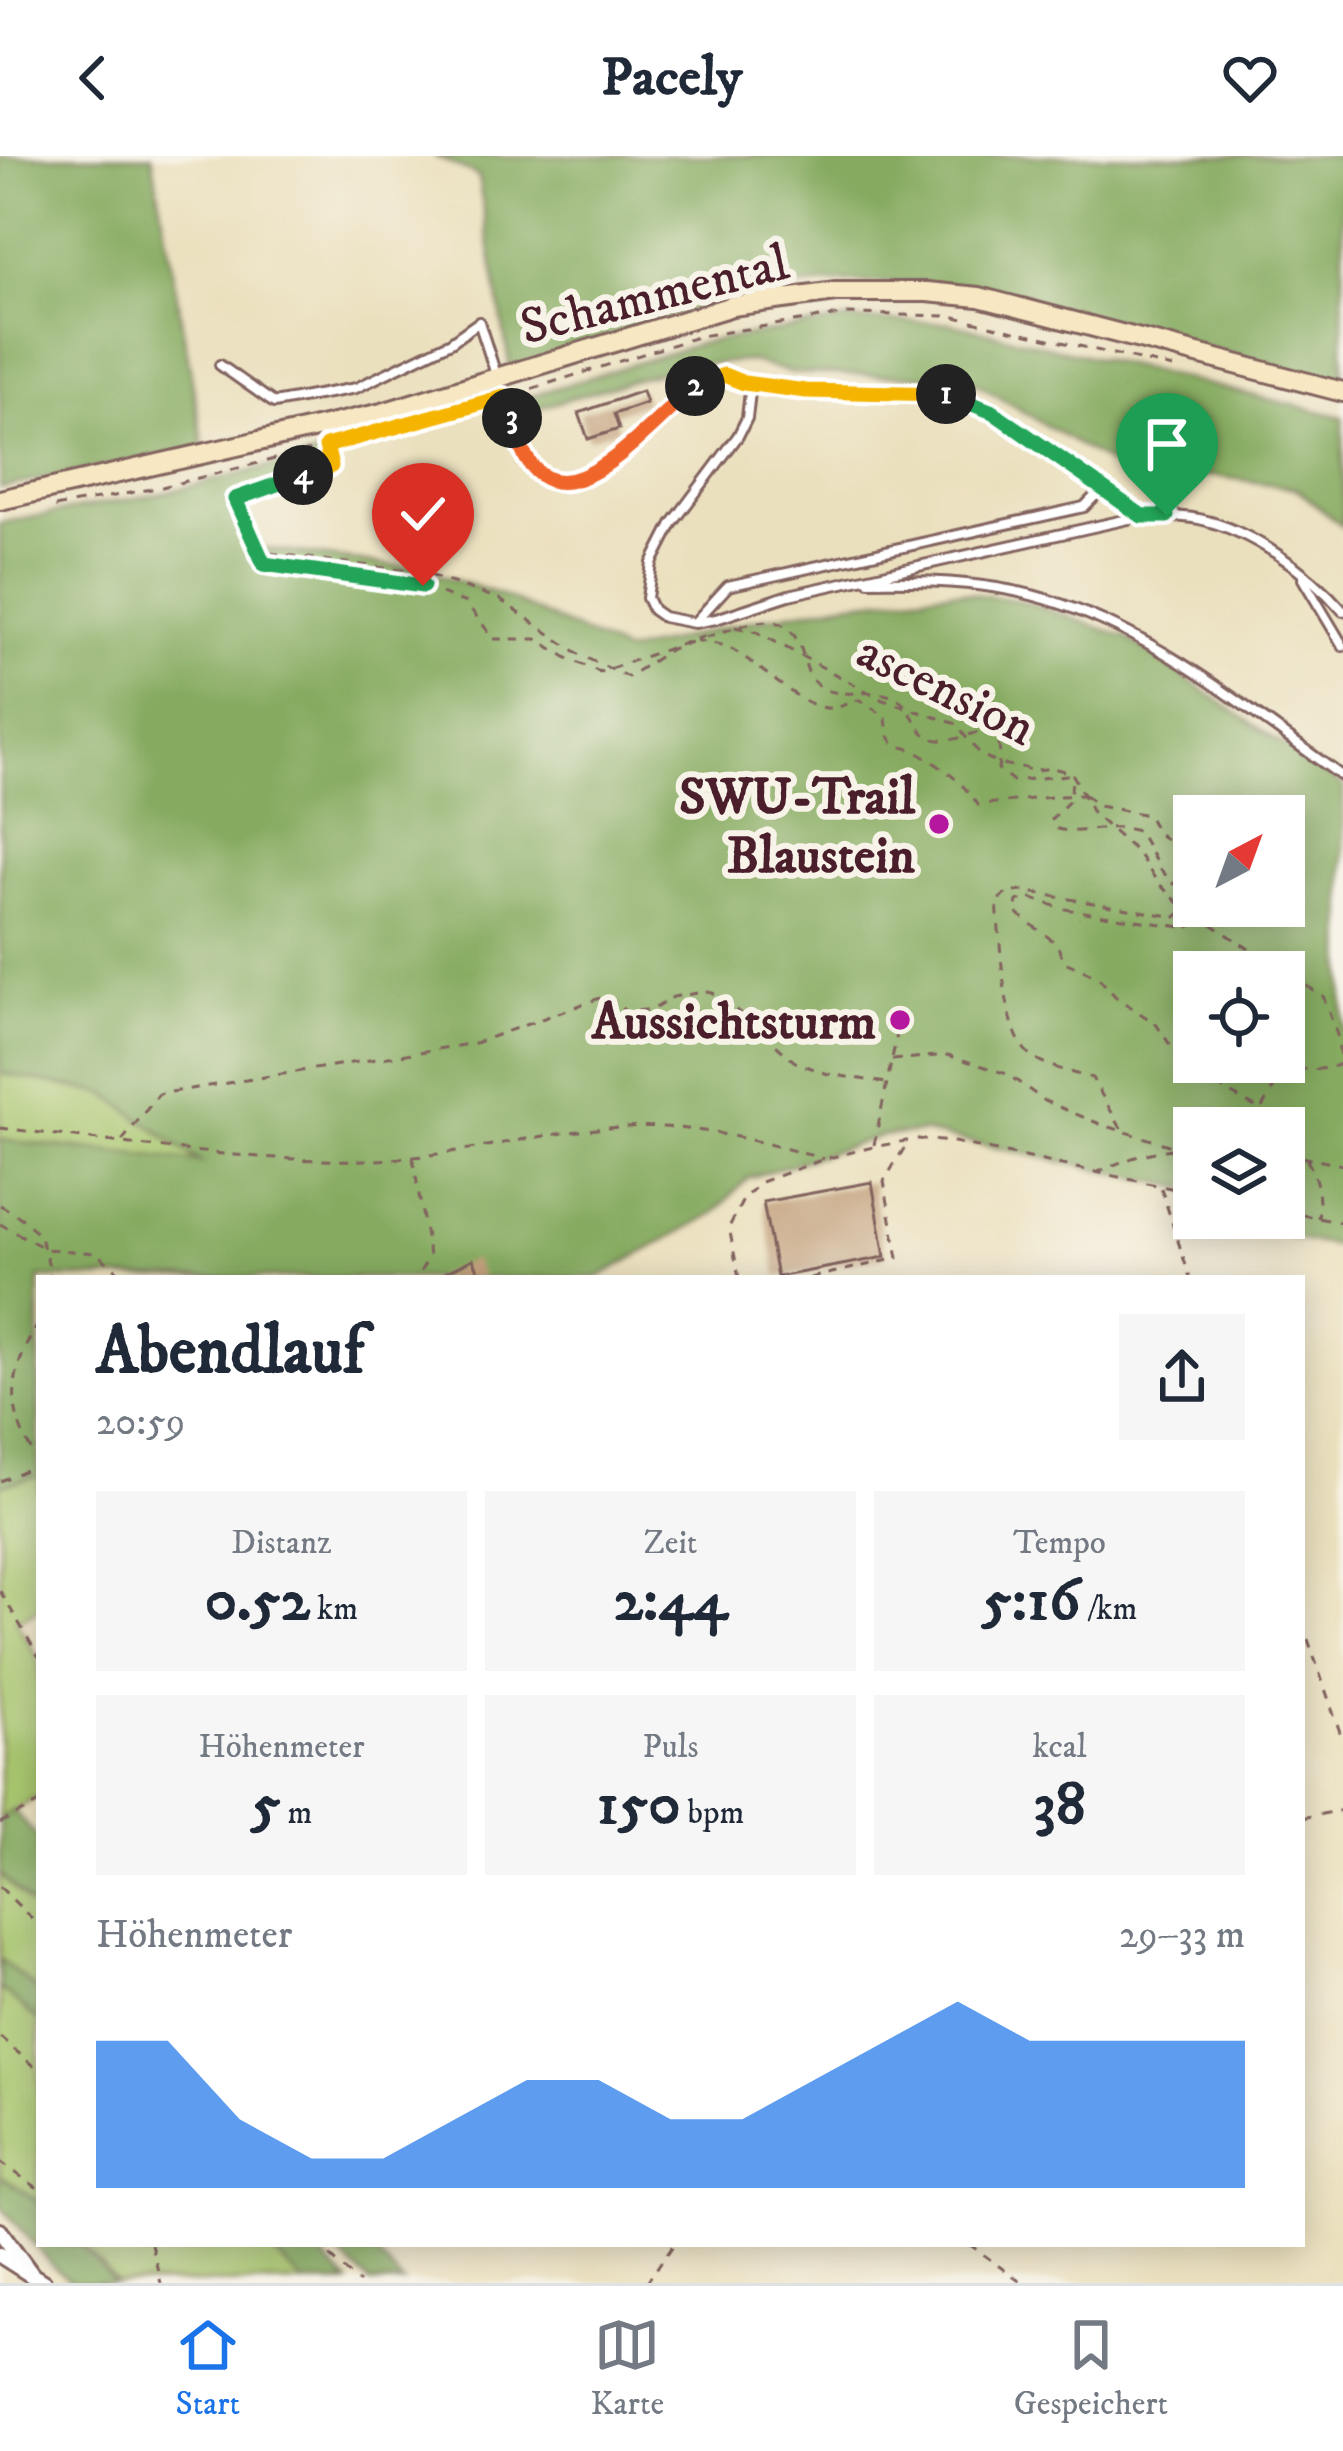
<!DOCTYPE html>
<html lang="de">
<meta charset="utf-8">
<style>
body{margin:0;font-family:"IM FELL DW Pica",serif;background:#f6f6f7;color:#1f2937;height:100vh;display:flex;flex-direction:column;font-size:45px;white-space:nowrap}
*{box-sizing:border-box;margin:0}
p{font-size:39px;color:#747a83}
.icon{flex:none;width:66px;height:66px;fill:none;stroke:currentColor;stroke-width:2;stroke-linecap:round;stroke-linejoin:round}
.map{position:relative;flex:1;overflow:hidden}
.side{position:absolute;left:36px;top:1119px;width:1269px;height:972px;display:flex;flex-direction:column;background:#fff;border-radius:0px;box-shadow:0 6px 30px #0003}
.side>*{flex:none}
.needle{width:78px;rotate:41deg}
.buttons{position:absolute;left:1173px;top:639px;display:grid;gap:24px}
.buttons a{display:grid;place-items:center;width:132px;height:132px;border-radius:0px;background:#fff;box-shadow:0 6px 30px #0003;font-size:60px}
.pin{position:absolute;display:grid;place-items:center;width:102px;height:102px;color:#fff;margin:-123px -51px;border-radius:50% 50% 50% 0;rotate:-45deg;box-shadow:0 0 12px #0007}
.pin .icon{rotate:45deg}
.km{position:absolute;width:60px;height:60px;margin:-30px;border-radius:50%;background:#222;color:#fff;font-size:33px;line-height:60px;text-align:center}
.round{display:grid;place-items:center;flex:none;width:126px;height:126px;border-radius:0px;background:#f6f6f7}
.summary{display:flex;align-items:center;justify-content:space-between;height:204px;padding:0 60px}
h1{font-size:66px;font-weight:700;line-height:90px}
.figures{display:grid;grid-template-columns:repeat(3,1fr);gap:18px;height:204px;padding:12px 60px}
.figures div{display:grid;align-content:center;border-radius:0px;background:#f6f6f7;text-align:center}
.figures b{font-size:60px;font-weight:700}
.figures small{font-size:33px;font-weight:400}
.figures p{font-size:33px}
.chart{height:336px;padding:24px 60px}
.chart p{display:flex;justify-content:space-between}
.chart svg{width:100%;height:216px;margin-top:12px;fill:#1a73e8;opacity:.7}
header{display:flex;justify-content:space-between;align-items:center;height:156px;padding:0 60px;background:#fff;font-size:54px;font-weight:700}
.tabs{display:flex;justify-content:space-around;align-items:center;height:168px;border-top:3px solid #e0e1e3;background:#fff;font-size:33px;color:#747a83}
.tabs a{display:grid;justify-items:center;gap:6px}
.tabs .active{color:#1a73e8}
.map>svg:first-child{display:block}
.green{fill:#a8c66e;stroke:#79724c;stroke-width:3}
.forest{fill:#86ab61;stroke:#686546;stroke-width:3;fill-rule:evenodd}
.building{fill:#c3a17d}
.lines{fill:none;stroke-linecap:round;stroke-linejoin:round}
.lane-casing{stroke:#82635e;stroke-width:14}
.street-casing{stroke:#82635e;stroke-width:20}
.secondary-casing{stroke:#82635e;stroke-width:24}
.path{stroke:#82635e;stroke-width:3;stroke-dasharray:9 9;stroke-linecap:butt}
.lane{stroke:#fff;stroke-width:8}
.street{stroke:#fff;stroke-width:14}
.secondary{stroke:#f7e8c3;stroke-width:18}
.path-bridge{stroke:#82635e;stroke-width:3;stroke-dasharray:9 9;stroke-linecap:butt}
.split-1-casing{stroke:#fff;stroke-width:24}
.split-2-casing{stroke:#fff;stroke-width:24}
.split-3-casing{stroke:#fff;stroke-width:24}
.split-4-casing{stroke:#fff;stroke-width:24}
.split-5-casing{stroke:#fff;stroke-width:24}
.split-1{stroke:#22a559;stroke-width:15}
.split-2{stroke:#f5b400;stroke-width:15}
.split-3{stroke:#f0652b;stroke-width:15}
.split-4{stroke:#f5b400;stroke-width:15}
.split-5{stroke:#22a559;stroke-width:15}
.poi-dot{fill:#b5179e;stroke:#f7f3e8;stroke-width:4.5}
.labels{text-anchor:middle;stroke-width:12;stroke-linejoin:round;paint-order:stroke}
.street-label{font-size:51px;fill:#4a1f2b;stroke:#f7f3e8}
.poi-label{font-size:51px;font-weight:bold;fill:#4a1f2b;stroke:#f7f3e8;text-anchor:end}
</style>
<header><svg class="icon" aria-label="back" viewBox="0 0 24 24"><path d="M15 5l-7 7 7 7"/></svg>Pacely<svg class="icon" aria-label="heart" viewBox="0 0 24 24"><path d="M12 20l-8-8c-3-5 5-10 8-4 3-6 11-1 8 4z"/></svg></header>
<div class="map">
<svg width="1343" height="2127" viewBox="0 0 1343 2127">
<rect width="100%" height="100%" fill="#f7f3e8"/>
<filter id="ink" filterUnits="userSpaceOnUse"><feTurbulence type="fractalNoise" baseFrequency=".00833" numOctaves="2"/><feDisplacementMap in="SourceGraphic" scale="24" xChannelSelector="R" yChannelSelector="G"/><feConvolveMatrix kernelMatrix="1 2 1 2 8 2 1 2 1" color-interpolation-filters="sRGB"/></filter>
<filter id="wash" filterUnits="userSpaceOnUse"><feTurbulence type="fractalNoise" baseFrequency=".004" numOctaves="4" result="noise"/><feDisplacementMap in="SourceGraphic" scale="48" xChannelSelector="R" yChannelSelector="G"/><feGaussianBlur stdDeviation="2.7" result="paint"/><feColorMatrix in="noise" values="0 0 0 0 0 0 0 0 0 0 0 0 0 0 0 0 0 1.4 0 .05"/><feComposite in="paint" operator="in"/></filter>
<g filter="url(#wash)">
<rect width="100%" height="100%" fill="#ebe0be"/>
<path class="green" d="M0,917L106,938L203,1007L0,984Z
M39,1320V1452L16,1465L39,1504V1640L0,1663V1329Z
M0,1718L39,1757V1836L0,1803Z
M0,1832L39,1864V2046L0,2019Z
M81,2088H265L304,2127H117Z"/>
<path class="forest" d="M0,0H152L204,291L0,332Z
M434,0H1343V228L1002,137L931,127L840,126L745,138L510,212L478,20Z
M847,164L950,167L1343,261V371L1296,332L1216,320L1121,315L966,221L792,217L750,205L683,209L525,256L520,243L701,187Z
M330,296L334,312L239,345L261,392L425,414L501,439L626,497L753,464L845,447L953,435L1023,445L1126,481L1343,630V1091L1289,1082L1290,1054L1284,1052V972H1194V1034L922,976L881,980L748,1022L714,1057L597,1122H39V1320L0,1329V984L200,1006L106,938L0,917V367L163,337ZM1194,660H1284V750H1194ZM1194,816H1284V906H1194Z
M13,1654L39,1683V1757L0,1718V1663Z
M0,1803L39,1836V1865L0,1832Z
M0,2019L39,2046V2088H80L115,2127H72L50,2107L0,2050Z
M265,2088H309L349,2127H304Z
M329,2088H367L403,2127H370Z"/>
<g id="blocks">
<path class="building" d="M642,235L646,247L614,258L619,273L588,283L579,257Z
M872,1026L885,1101L777,1121L763,1046Z
M473,1103L482,1122H434Z"/>
</g>
</g>
<g filter="url(#ink)">
<use href="#blocks" fill-opacity="0" stroke="#82635e" stroke-width="3"/>
<g class="lines">
<g class="lane-casing">
<path id="lane" d="M220,209L274,247L356,232L451,186L479,166L522,299C570,384 660,248 701,225C720,214 738,218 750,236L747,262L738,280L672,368L652,407L647,442L653,454L663,461L694,467L716,463L789,439L1142,360C1160,360 1181,359 1199,363C1251,374 1309,416 1343,455
M746,227L806,235L948,238L993,257L1142,360
M259,395L235,343L331,309L321,274
M1303,423L1343,490
M869,425C933,424 1000,426 1061,448C1166,484 1254,558 1343,621
M695,466L728,430L1084,351L1102,333"/>
</g>
<g class="street-casing">
<path id="street" d="M0,2075L32,2119
M0,2099L44,2127"/>
</g>
<g class="secondary-casing">
<path id="secondary" d="M0,344L382,257L732,150L836,136H927L979,141L1343,236"/>
</g>
<path class="path" d="M515,238L700,180L847,158L951,160L1173,212
M417,266L488,245
M55,351L162,331L315,293
M270,397L424,417L499,443L582,500L628,521L671,493L691,486
M264,408L423,430L466,447L494,483H537L569,503L600,516L708,479
M735,471L757,476L883,544L957,568C969,587 980,602 1002,608C1014,611 1021,609 1031,615L1052,612L1072,617L1092,657L1138,697L1158,727L1181,749L1182,756L1176,761L1022,735L1007,737L997,745C1000,781 1002,877 1030,899C1046,911 1073,917 1092,922L1122,974
M706,481C749,469 788,444 804,502C807,515 810,525 822,532C844,544 872,530 895,542C916,552 914,581 939,584C956,586 969,577 985,575C1002,583 1001,596 998,613L1013,625L1067,619L1072,626L1069,645L1052,663L1055,672C1082,682 1110,664 1139,676L1160,713L1173,727L1194,738
M696,484C705,487 717,487 725,490C755,502 802,556 833,552C843,551 850,545 860,544L886,561C886,564 888,578 889,580C894,592 903,590 912,594C935,605 965,627 978,649L1059,640
M1085,639L1099,650L1148,659L1157,676L1194,708
M1200,750L1199,765L1188,772L1065,753L1029,742L1017,745L1015,756L1056,787L1065,806L1098,821L1116,841L1156,868L1183,908L1207,917L1224,934L1261,954L1280,972
M1208,750L1213,769L1282,815
M892,904L948,899L1007,918L1045,945L1100,968L1175,991
M1262,952C1293,892 1294,925 1341,908L1337,879L1323,840L1284,816
M0,972C124,986 248,1007 373,1004C469,1001 566,966 663,971C718,974 771,988 824,1003
M1284,976C1309,999 1323,1028 1318,1062
M122,985L159,938L475,887L608,839L626,856L654,853L673,841L709,835L725,844L795,906L828,918L886,927
M874,989L900,864
M1284,998L1343,1009
M413,1002L429,1100L417,1122
M1096,1017C1126,1002 1160,992 1194,991
M1161,1032L1190,1122
M0,1049C37,1069 44,1081 51,1122
M1284,1055L1343,1067
M0,1068L46,1093L96,1097L127,1122
M739,1122L729,1071L744,1042L761,1026L824,1003L873,991L917,983L954,986L1194,1037
M810,1122L898,1102L884,1025L908,986
M39,1167C9,1213 4,1259 39,1305
M0,1325L39,1308
M0,1435L39,1501
M1302,1466L1343,1585
M1302,1662L1343,1654
M0,1667L39,1647
M0,1731L39,1770
M0,1881L39,1915
M0,2006L39,2033
M151,2088L161,2127
M317,2088L359,2127
M969,2088L1022,2127
M646,2127L674,2088"/>
<use href="#lane" class="lane"/>
<use href="#street" class="street"/>
<use href="#secondary" class="secondary"/>
<path class="path-bridge" d="M1059,640L1085,639"/>
</g>
</g>
<g class="lines" filter="url(#ink)">
<g class="split-1-casing">
<path id="split-1" d="M946,238L993,256L1142,360H1167"/>
</g>
<g class="split-2-casing">
<path id="split-2" d="M695,230L724,219L744,227L806,235L946,238"/>
</g>
<g class="split-3-casing">
<path id="split-3" d="M512,262C543,401 641,275 695,230"/>
</g>
<g class="split-4-casing">
<path id="split-4" d="M303,319L331,310L326,290L504,241L512,262"/>
</g>
<g class="split-5-casing">
<path id="split-5" d="M303,319L235,343L264,408L423,430"/>
</g>
<use href="#split-1" class="split-1"/>
<use href="#split-2" class="split-2"/>
<use href="#split-3" class="split-3"/>
<use href="#split-4" class="split-4"/>
<use href="#split-5" class="split-5"/>
</g>
<g class="poi-dot">
<circle cx="939" cy="668" r="12"/>
<circle cx="900" cy="864" r="12"/>
</g>
<g class="labels">
<g class="street-label">
<text transform="translate(654 137) rotate(-14)" y="18">Schammental</text>
<text transform="translate(947 532) rotate(26)" y="18">ascension</text>
</g>
<g class="poi-label">
<text x="915" y="657">SWU-Trail<tspan x="915" dy="59">Blaustein</tspan></text>
<text x="876" y="882">Aussichtsturm</text>
</g>
</g>
</svg>
<div class="buttons">
<a><svg class="needle" viewBox="-14 -14 28 28"><path d="M0-13l5 13h-10z" fill="#e53935"/><path d="M0 13l5-13h-10z" fill="#747a83"/></svg></a>
<a><svg class="icon" aria-label="locate" viewBox="0 0 24 24"><circle cx="12" cy="12" r="6"/><path d="M12 2v4M12 18v4M2 12h4M18 12h4"/></svg></a>
<a><svg class="icon" aria-label="layers" viewBox="0 0 24 24"><path d="M12 4l9 5-9 5-9-5zM3 14l9 5 9-5"/></svg></a>
</div>
<div class="pin" style="left:1167px;top:360px;background:#1e9e55"><svg class="icon" aria-label="arrive" viewBox="0 0 24 24"><path d="M6 21V4h12l-3 4 3 4H6"/></svg></div>
<div class="pin" style="left:423px;top:430px;background:#d93025"><svg class="icon" aria-label="check" viewBox="0 0 24 24"><path d="M5 12l5 5 9-10"/></svg></div>
<b class="km" style="left:946px;top:238px">1</b>
<b class="km" style="left:695px;top:230px">2</b>
<b class="km" style="left:512px;top:262px">3</b>
<b class="km" style="left:303px;top:319px">4</b>
<section class="side">
<div class="summary"><div><h1>Abendlauf</h1><p>20:59</p></div><a class="round"><svg class="icon" aria-label="share" viewBox="0 0 24 24"><path d="M12 15V3M7 8l5-5 5 5M5 13v7h14v-7"/></svg></a></div>
<div class="figures">
<div><p>Distanz</p><b>0.52<small> km</small></b></div>
<div><p>Zeit</p><b>2:44</b></div>
<div><p>Tempo</p><b>5:16<small> /km</small></b></div>
</div>
<div class="figures">
<div><p>Höhenmeter</p><b>5<small> m</small></b></div>
<div><p>Puls</p><b>150<small> bpm</small></b></div>
<div><p>kcal</p><b>38</b></div>
</div>
<div class="chart"><p><span>Höhenmeter</span>29–33 m</p>
<svg viewBox="0 0 160 44" preserveAspectRatio="none"><path d="M0 44V14L10 14L20 30L30 38L40 38L50 30L60 22L70 22L80 30L90 30L100 22L110 14L120 6L130 14L140 14L150 14L160 14V44z"/></svg>
</div>
</section>
</div>
<nav class="tabs">
<a class="active"><svg class="icon" aria-label="home" viewBox="0 0 24 24"><path d="M3 11l9-7 9 7M6 9v11h12V9"/></svg>Start</a>
<a><svg class="icon" aria-label="map" viewBox="0 0 24 24"><path d="M3 6l6-2 6 2 6-2v14l-6 2-6-2-6 2zM9 4v14M15 6v14"/></svg>Karte</a>
<a><svg class="icon" aria-label="saved" viewBox="0 0 24 24"><path d="M7 4h10v16l-5-4-5 4z"/></svg>Gespeichert</a>
</nav>
